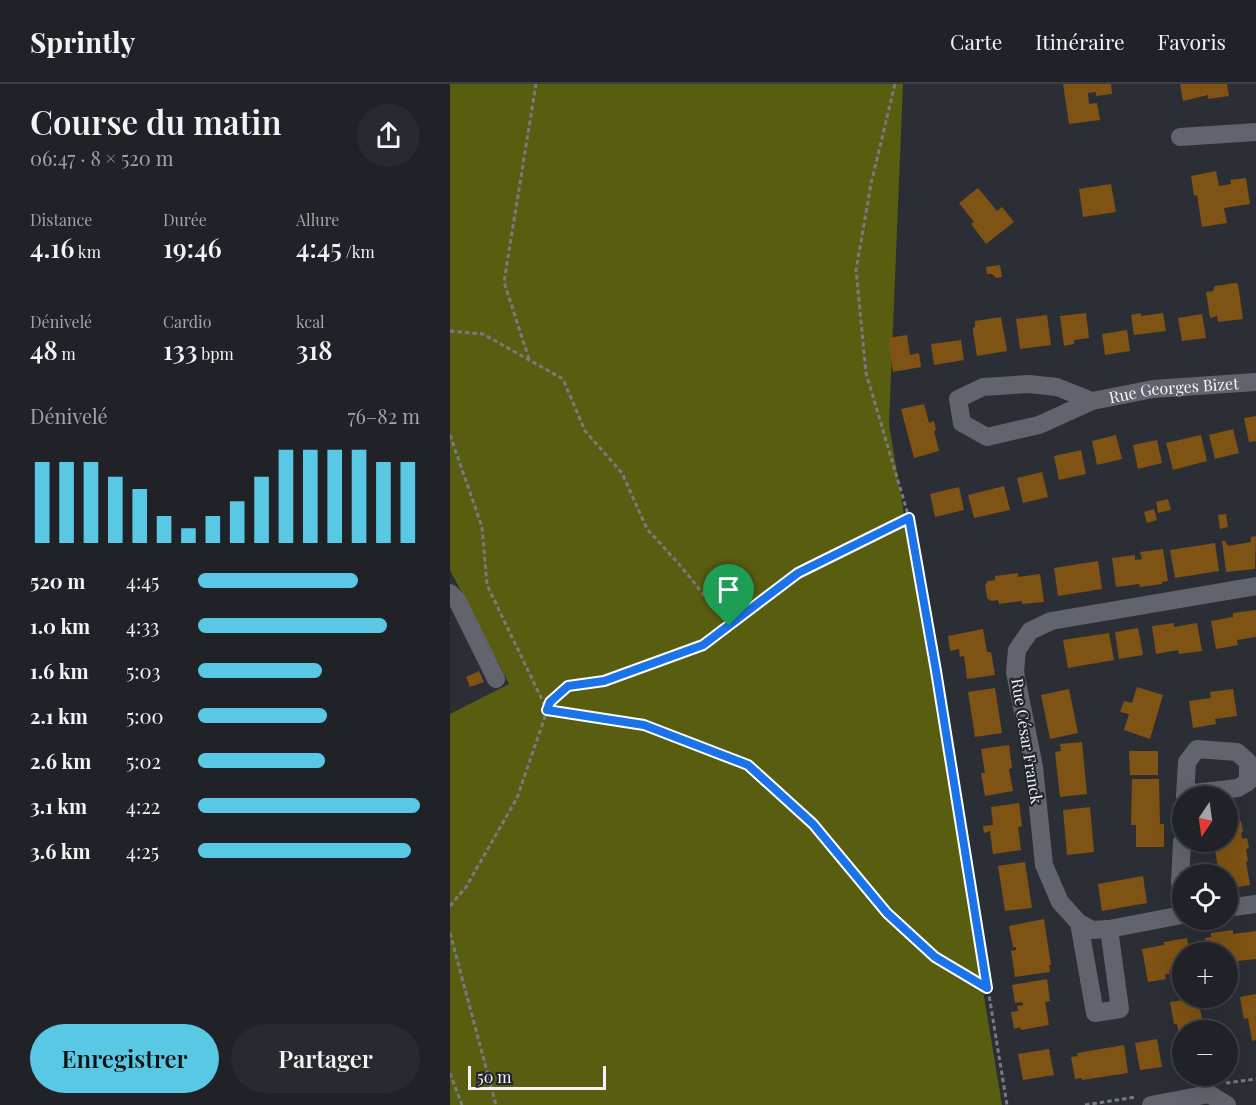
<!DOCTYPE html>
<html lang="fr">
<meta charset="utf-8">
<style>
body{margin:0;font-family:"Playfair Display",serif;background:#292a30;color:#f1f3f6;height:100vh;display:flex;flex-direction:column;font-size:22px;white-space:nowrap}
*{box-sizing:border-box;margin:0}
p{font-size:20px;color:#a2a4a8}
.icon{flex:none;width:33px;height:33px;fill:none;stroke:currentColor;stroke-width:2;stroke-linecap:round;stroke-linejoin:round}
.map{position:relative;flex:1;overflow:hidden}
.sheet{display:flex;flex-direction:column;background:#212228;width:450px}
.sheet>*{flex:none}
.needle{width:39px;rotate:193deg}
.fabs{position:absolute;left:722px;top:702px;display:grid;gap:12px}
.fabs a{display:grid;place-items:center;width:66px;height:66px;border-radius:50%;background:#212228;box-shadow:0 6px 24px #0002,0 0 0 2px #3e3f45;font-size:30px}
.scale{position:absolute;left:18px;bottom:15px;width:138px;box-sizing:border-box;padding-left:6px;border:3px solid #f3f4fa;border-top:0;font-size:16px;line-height:21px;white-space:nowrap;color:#f3f4fa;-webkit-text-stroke:4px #23242c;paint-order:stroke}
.pin{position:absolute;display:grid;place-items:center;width:51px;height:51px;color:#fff;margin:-62px -26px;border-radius:50% 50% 50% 0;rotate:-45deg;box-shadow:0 0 6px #0007}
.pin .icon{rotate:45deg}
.round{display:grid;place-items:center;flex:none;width:63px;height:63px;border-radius:32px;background:#292a30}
.headline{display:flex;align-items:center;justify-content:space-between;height:102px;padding:0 30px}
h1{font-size:33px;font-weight:600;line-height:45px}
.stats{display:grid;grid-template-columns:repeat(3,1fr);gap:9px;height:102px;padding:6px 30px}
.stats div{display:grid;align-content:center}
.stats b{font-size:26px;font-weight:600}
.stats small{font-size:16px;font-weight:400}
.stats p{font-size:16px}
.chart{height:168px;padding:12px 30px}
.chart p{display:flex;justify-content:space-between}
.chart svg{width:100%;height:108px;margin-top:6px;stroke:#59c8e4;stroke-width:6}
.cta{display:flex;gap:12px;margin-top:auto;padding:12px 30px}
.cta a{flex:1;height:69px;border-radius:36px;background:#59c8e4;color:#111;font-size:24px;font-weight:600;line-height:69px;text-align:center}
.cta a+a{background:#292a30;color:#f1f3f6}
ul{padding:0 30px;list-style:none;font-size:20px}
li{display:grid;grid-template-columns:96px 72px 1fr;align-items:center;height:45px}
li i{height:15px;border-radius:8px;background:#59c8e4}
header{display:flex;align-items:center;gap:36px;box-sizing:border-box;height:84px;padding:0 30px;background:#212228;border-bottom:2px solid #3e3f45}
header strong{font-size:28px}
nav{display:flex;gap:33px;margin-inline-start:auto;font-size:21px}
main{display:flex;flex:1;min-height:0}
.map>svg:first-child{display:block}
.forest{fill:#595d10}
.building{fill:#7e5313}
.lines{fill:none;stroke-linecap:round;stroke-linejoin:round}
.path{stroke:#787981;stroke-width:3;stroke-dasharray:4.5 3;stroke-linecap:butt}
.minor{stroke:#62646d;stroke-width:18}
.route-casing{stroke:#fff;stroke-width:12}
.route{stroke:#1a73e8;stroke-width:8}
.labels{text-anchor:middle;stroke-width:4.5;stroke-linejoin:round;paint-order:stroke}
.street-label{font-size:16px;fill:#f3f4fa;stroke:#23242c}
</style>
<header>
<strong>Sprintly</strong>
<nav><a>Carte</a><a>Itinéraire</a><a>Favoris</a></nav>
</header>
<main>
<section class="sheet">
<div class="headline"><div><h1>Course du matin</h1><p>06:47 · 8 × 520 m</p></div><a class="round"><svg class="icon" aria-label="share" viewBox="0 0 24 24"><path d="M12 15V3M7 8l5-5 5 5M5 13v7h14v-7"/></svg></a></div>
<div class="stats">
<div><p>Distance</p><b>4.16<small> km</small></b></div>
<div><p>Durée</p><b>19:46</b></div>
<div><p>Allure</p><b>4:45<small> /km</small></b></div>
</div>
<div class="stats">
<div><p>Dénivelé</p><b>48<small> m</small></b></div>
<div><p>Cardio</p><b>133<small> bpm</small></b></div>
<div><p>kcal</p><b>318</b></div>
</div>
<div class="chart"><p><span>Dénivelé</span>76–82 m</p>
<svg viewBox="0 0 160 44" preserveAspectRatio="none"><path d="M5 44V11M15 44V11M25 44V11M35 44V17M45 44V22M55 44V33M65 44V38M75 44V33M85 44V27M95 44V17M105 44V6M115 44V6M125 44V6M135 44V6M145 44V11M155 44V11"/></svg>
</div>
<ul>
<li><b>520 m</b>4:45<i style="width:72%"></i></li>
<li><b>1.0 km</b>4:33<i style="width:85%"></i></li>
<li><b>1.6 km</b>5:03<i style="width:56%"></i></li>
<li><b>2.1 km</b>5:00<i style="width:58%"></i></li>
<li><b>2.6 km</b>5:02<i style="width:57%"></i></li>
<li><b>3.1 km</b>4:22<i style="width:100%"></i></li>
<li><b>3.6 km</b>4:25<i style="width:96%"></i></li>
</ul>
<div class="cta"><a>Enregistrer</a><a>Partager</a></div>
</section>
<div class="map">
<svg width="806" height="1021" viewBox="0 0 806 1021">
<rect width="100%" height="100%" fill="#2c2e36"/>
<path class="forest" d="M0,0H453L439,340L552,1021H0V630L59,600L0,486Z"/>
<path class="building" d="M613,0H661L662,10L646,12V8L638,9L639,20L647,19L650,36L619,40Z
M730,0H777L779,12L758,15V11L733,17Z
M766,87L769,102L781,100L780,96L796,94L800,120L774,124L777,139L752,143L747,111L744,112L741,92Z
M661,100L666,128L633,133L629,105Z
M528,104L547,127L552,123L564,138L536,160L521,140L524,138L509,119Z
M550,181L552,193L546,194L542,190H537L536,183Z
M785,199L788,200L793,235L768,238L767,232L760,234L756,208L763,207L765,202Z
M636,229L639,254L624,256V260L614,262L610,232Z
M691,229V232L713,229L716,247L684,251L681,231Z
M752,230L756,254L732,257L728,234Z
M597,231L601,261L570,265L566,235Z
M551,233L557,267L527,272L523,248V244L525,243V237Z
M677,246L680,267L655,271L652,250Z
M457,251L460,271L469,269L471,283L443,288L438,254Z
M511,256L514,276L484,281L481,260Z
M474,320L479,339L484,337L486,346L484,347L489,367L464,374L451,325Z
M806,332V357L799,358L794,334Z
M783,345L789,369L765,375L759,351Z
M666,351L672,375L647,381L642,357Z
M751,351L757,377L723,386L716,359Z
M707,356L712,379L688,385L683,361Z
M631,366L636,390L609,396L604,372Z
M592,388L598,413L573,419L567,394Z
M554,402L560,426L524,434L518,411Z
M509,403L514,426L485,433L480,410Z
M718,415L721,426L708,429L706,418Z
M704,425L707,436L697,439L694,428Z
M776,430L778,443L770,445L768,431Z
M806,452L805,485L776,488L772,457H775L778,462L801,458V453Z
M765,459L769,487L725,494L720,466Z
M713,465L718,497L712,498V500L690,503L689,500L666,503L662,474L685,471V476L692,475L690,468Z
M648,477L652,505L608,512L604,484Z
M568,489V493L590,490L594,518L572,520V517L549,520L548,516L541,517L537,514L535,501L538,497L545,496V492Z
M806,526V553L787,556L788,561L766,565L761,537L783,533V529Z
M724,539V543L747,539L752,567L729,570L728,566L706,570L702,542Z
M688,544L693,571L669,575L665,548Z
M533,545L537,568H541L545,591L517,595L514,572L510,573L509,565L500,567L498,552Z
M659,549L664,576L618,584L613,556Z
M29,587L34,598L20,603L16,593Z
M687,603L713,611L700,655L674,646L679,630L670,628L674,617L682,619Z
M545,604L552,649L525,653L518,608Z
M619,605L628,649L600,655L591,611Z
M783,605L787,632L765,635L766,640L743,644L739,617L761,614L760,608Z
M632,658L637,710L610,713L605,668L611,667L610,660Z
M559,661L562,684L559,685L563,707L535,712L531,689H535L531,665Z
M679,667H708V691H680Z
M682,695H709L710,740H714V763H686V741H681Z
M569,719L572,742L568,743L571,766L543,770L540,747L534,749L533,742L543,741L541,723Z
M640,723L644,768L617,771L613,726Z
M784,734V738L791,737L793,748L791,749L792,755L797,754L799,764L796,765L798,777L796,778L800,801L777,805V790H769L764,760H761L760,758H777V735Z
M575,778L582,824L555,827L548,782Z
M693,792L697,819L652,827L648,800Z
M594,835L601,881H599L600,888L565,893L561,867L566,866V863H563L559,842Z
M783,846V850L806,847V875L788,877L789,881L777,883V868H757L755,854L761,853V849Z
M737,854L738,860L744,859L745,868H732V884L719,886L720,890H715L716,895L698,898L692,865L714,861V858Z
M597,895L600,917L595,918L599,941L571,946L570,943L564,945L561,928L568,927L567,922L573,921L572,918L565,919L562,901Z
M806,910V956L802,957L798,934L794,935L790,913Z
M747,914L755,946H732L731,962L727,940H724L720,918Z
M707,955L712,983L690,986L685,959Z
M674,961L678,989L632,996V994L625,995L621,973L628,972L627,969Z
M599,965L604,991L573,996L568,970Z"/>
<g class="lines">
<path class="path" d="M445,0L421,100L406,186L416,289L459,434L486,587L557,1021
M0,247L33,250L113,295L135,347L172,389L197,445L229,480L279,542
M79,275L54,198L86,0
M0,351L32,443L37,501L97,626L194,641L298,681L363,740L437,829L485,873L536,904
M0,822L16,803L67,714L100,618L118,602L154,597L253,561L348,489L459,434
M0,849L46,1021
M0,989L12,1021
M776,999L806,995
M635,1021L686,1013"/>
<g class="minor">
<path d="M730,53L806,48"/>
<path id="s1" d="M642,317L607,303L579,300L533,303L508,315L512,339L537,353L589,341L642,317L703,305L806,298"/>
<path d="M0,509L7,516L46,595"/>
<path d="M735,712L737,678L747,665L787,668L798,678V698L788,704L735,710"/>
<path d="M732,814L730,798L732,758"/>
<path d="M777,824L806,820"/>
<path d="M732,831L659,845L642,846L629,839L610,818L594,781L584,683L565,588L567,566L580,547L601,537L806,502"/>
<path d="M629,839L645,929L670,925L659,845"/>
<path d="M701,1021L759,1010L777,1021"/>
</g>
</g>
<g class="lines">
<g class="route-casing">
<path id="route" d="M459,434L486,587L537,904L485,873L437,829L363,740L298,681L194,641L97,626L100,618L118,602L154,597L253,561L348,489Z"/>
</g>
<use href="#route" class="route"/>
</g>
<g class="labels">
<g class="street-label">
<text dy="6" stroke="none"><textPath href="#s1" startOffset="387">Rue Georges Bizet</textPath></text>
<text transform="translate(577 657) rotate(81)" y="6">Rue César Franck</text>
</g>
</g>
</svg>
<div class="fabs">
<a><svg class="needle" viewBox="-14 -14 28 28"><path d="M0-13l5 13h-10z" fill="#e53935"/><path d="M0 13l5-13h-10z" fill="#a2a4a8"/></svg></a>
<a><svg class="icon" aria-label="locate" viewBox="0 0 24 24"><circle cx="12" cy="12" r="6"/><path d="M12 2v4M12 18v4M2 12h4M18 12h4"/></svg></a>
<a>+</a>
<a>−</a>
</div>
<div class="scale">50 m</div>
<div class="pin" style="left:279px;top:542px;background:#1e9e55"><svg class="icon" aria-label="arrive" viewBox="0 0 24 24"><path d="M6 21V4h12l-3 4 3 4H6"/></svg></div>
</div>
</main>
